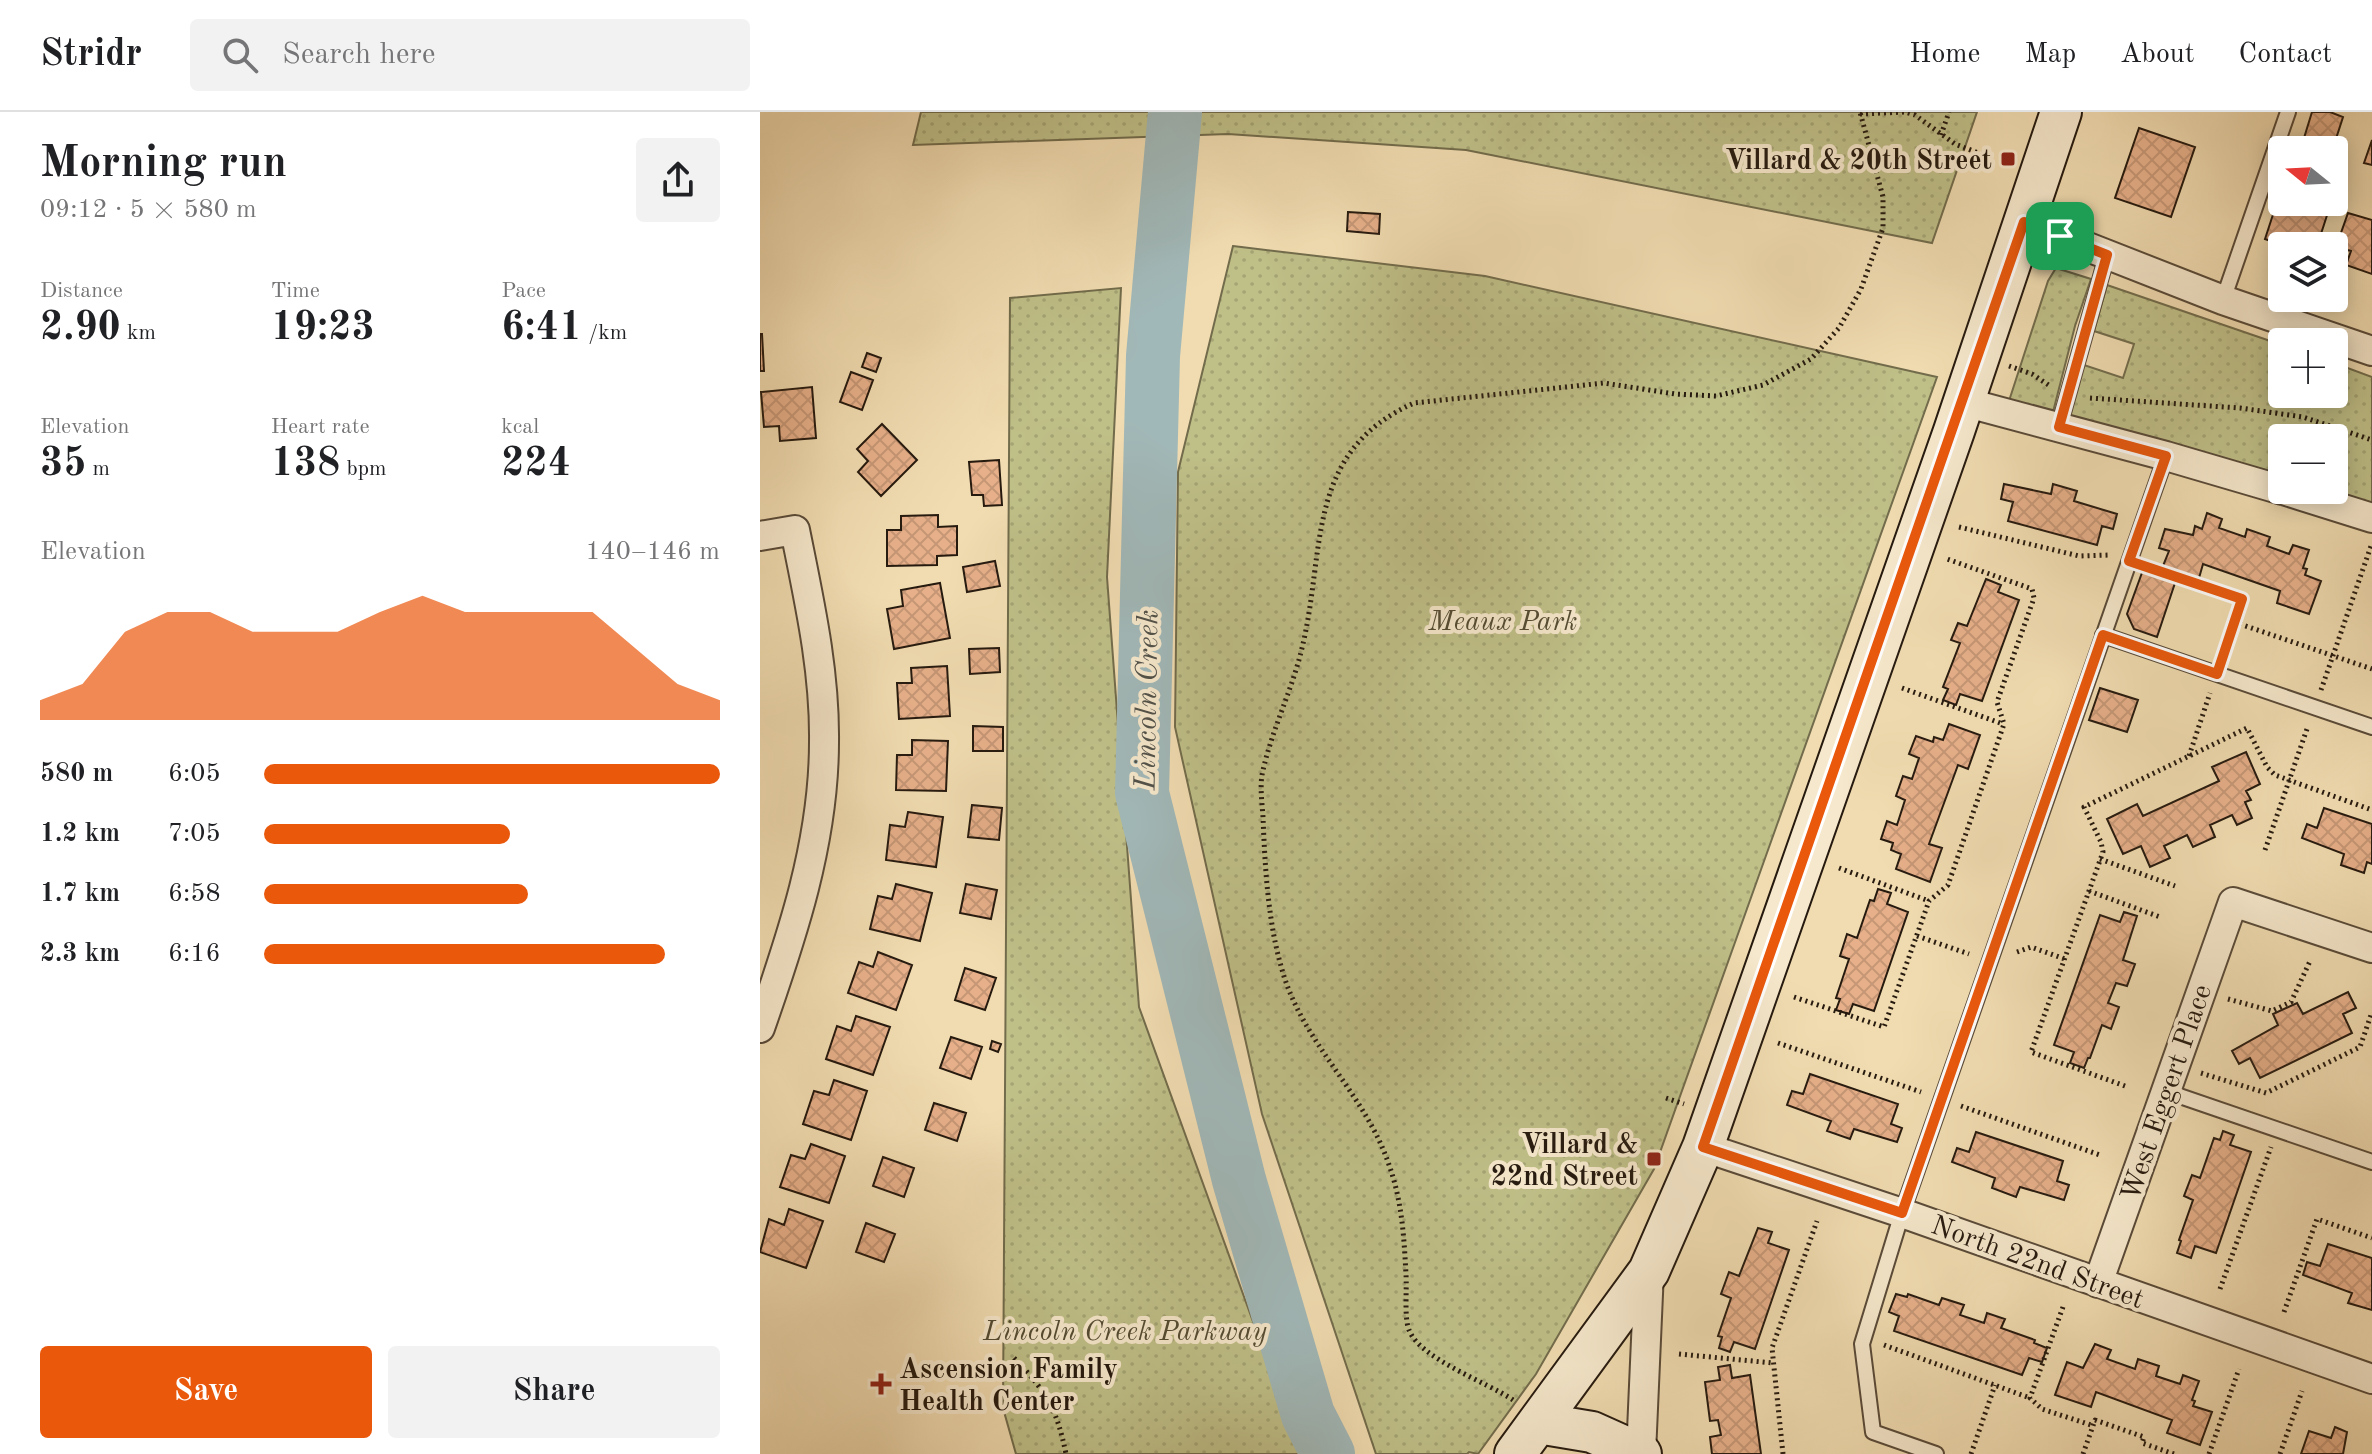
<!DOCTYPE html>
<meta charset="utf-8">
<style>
body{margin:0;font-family:"Old Standard TT",serif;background:#f2f2f2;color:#202124;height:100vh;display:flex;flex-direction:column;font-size:30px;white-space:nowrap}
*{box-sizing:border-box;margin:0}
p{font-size:26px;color:#757577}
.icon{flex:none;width:44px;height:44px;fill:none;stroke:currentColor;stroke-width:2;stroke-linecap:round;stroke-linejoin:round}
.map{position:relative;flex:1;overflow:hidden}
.details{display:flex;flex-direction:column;background:#fff;width:760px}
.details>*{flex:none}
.needle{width:52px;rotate:288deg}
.fabs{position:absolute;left:1508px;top:24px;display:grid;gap:16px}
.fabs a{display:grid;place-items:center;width:80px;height:80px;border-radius:8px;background:#fff;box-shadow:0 4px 20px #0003;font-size:40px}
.pin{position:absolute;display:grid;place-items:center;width:68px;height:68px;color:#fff;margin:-34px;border-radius:16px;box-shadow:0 4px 12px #0006}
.round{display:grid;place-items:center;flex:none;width:84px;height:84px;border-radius:8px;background:#f2f2f2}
.summary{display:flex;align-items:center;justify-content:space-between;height:136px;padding:0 40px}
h1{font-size:44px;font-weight:700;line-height:60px}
.figures{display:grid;grid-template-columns:repeat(3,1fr);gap:12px;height:136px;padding:8px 40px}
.figures div{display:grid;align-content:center}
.figures b{font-size:40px;font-weight:700}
.figures small{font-size:22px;font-weight:400}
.figures p{font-size:22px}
.chart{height:224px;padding:16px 40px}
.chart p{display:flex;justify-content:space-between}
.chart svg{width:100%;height:144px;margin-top:8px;fill:#ea580c;opacity:.7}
.cta{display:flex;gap:16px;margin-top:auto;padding:16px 40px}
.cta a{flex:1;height:92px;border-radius:8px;background:#ea580c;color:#fff;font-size:32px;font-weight:700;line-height:92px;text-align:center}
.cta a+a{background:#f2f2f2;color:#202124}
ul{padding:0 40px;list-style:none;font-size:26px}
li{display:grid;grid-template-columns:128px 96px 1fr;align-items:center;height:60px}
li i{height:20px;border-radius:10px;background:#ea580c}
header{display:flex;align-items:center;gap:48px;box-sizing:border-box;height:112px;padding:0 40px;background:#fff;border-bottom:2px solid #e0e0e0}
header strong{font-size:38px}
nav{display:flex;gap:44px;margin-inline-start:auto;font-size:28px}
.search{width:560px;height:72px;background:#f2f2f2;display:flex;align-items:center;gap:20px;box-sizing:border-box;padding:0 28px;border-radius:8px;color:#757577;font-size:30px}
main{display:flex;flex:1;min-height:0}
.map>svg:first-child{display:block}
.grass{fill:url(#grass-dots);stroke:#726c4c;stroke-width:2}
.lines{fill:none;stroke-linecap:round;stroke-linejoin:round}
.river{stroke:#a1b8b8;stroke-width:54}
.building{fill:url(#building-cross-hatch);stroke:#261a0f;stroke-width:2}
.lane-casing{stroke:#594a38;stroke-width:18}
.street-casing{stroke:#594a38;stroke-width:32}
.secondary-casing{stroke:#261a0f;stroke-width:44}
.path{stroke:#261a0f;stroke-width:5;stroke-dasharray:2 4;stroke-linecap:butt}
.lane{stroke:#f6e8cc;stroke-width:14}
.street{stroke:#f6e8cc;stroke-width:28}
.secondary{stroke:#f6e8cc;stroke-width:40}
.route-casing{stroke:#fff;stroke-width:16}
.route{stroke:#ea580c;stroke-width:10}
.poi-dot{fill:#8f2418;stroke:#f6e8cc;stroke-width:3}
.labels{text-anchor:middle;stroke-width:8;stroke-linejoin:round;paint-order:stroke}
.poi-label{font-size:28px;font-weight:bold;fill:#261a0f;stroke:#f6e8cc;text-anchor:end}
.park-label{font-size:28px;font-style:italic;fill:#544c33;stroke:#f6e8cc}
.street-label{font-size:28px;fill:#261a0f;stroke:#f6e8cc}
.water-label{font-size:30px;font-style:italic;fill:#51514a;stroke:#f6e8cc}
</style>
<header>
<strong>Stridr</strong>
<div class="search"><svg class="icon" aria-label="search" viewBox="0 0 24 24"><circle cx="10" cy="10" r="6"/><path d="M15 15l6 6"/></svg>Search here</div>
<nav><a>Home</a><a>Map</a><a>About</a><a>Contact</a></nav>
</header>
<main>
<section class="details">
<div class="summary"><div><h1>Morning run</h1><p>09:12 · 5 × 580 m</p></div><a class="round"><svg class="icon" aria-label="share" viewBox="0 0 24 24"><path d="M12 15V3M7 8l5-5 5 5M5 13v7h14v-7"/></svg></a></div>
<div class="figures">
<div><p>Distance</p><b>2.90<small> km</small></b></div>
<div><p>Time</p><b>19:23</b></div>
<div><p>Pace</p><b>6:41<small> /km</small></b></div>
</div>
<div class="figures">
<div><p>Elevation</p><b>35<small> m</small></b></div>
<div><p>Heart rate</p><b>138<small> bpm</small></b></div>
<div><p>kcal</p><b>224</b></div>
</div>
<div class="chart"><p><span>Elevation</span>140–146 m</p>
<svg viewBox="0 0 160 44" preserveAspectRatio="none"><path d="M0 44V38L10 33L20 17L30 11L40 11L50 17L60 17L70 17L80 11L90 6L100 11L110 11L120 11L130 11L140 22L150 33L160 38V44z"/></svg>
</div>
<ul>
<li><b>580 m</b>6:05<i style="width:100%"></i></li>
<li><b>1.2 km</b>7:05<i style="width:54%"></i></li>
<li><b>1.7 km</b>6:58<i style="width:58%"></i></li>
<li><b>2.3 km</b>6:16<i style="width:88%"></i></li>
</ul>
<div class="cta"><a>Save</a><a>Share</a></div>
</section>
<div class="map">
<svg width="1612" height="1342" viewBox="0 0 1612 1342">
<defs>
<pattern id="grass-dots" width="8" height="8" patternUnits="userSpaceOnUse" patternTransform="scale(2)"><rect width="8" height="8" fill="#bfbf88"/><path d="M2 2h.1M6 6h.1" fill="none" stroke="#a4a474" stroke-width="1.8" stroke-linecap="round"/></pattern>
<pattern id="building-cross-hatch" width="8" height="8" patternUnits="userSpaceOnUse" patternTransform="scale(2)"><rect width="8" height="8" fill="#e7b08a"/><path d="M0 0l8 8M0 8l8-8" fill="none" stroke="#c69776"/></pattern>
</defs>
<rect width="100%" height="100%" fill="#f1dcb1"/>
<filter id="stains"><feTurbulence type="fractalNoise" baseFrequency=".0025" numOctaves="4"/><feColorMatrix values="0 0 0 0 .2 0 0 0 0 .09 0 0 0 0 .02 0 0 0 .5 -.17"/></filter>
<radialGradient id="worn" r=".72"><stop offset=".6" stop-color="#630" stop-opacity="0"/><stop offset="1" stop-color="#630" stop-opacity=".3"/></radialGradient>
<path class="grass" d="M161,0H1217L1172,131L706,38L468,22L153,33Z
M473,134L725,164L1177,265L894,1057L776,1262L718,1342L709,1340L707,1342H616L502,1002L415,615L418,360Z
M1296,156L1331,167L1315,214L1293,300L1249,289L1288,169Z
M1347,173L1522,233V282H1574V251L1612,265V392L1568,378H1574V326H1522V364L1307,304L1324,253L1363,266L1374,232L1334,219Z
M361,176L347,465L379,895L541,1342H256L243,1296L250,186Z"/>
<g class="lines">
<path class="river" d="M415,0L393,244L382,681L479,1068L548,1303L568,1342"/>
</g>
<path class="building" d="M1552,0H1570L1583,5L1573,36L1544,26Z
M1379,16L1435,35L1411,105L1355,86Z
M1612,28V53L1604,51Z
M1521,78L1522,90H1557L1570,94L1559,128L1544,123L1540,134H1526L1505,127Z
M588,100L620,102L619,122L587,119Z
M1588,101L1612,108V162L1586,153L1591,139L1576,135Z
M0,222H2L4,259H0Z
M107,241L121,246L116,260L102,255Z
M91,260L113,268L102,298L80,290Z
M52,275L56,326L20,329L19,314L4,315L1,280Z
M122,312L157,348L121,384L98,360L108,349L97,337Z
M239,348L242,393L224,394L223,383H212L209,350Z
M1244,372L1291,382L1293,372L1317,379L1314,389L1357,402L1353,417L1342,414L1337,433L1248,409L1253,390L1241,387Z
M1447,401L1462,407L1459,416L1485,425L1487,417L1510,425L1507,434L1529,442L1533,433L1549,438L1543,456L1547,457L1545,463L1561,469L1549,502L1517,491L1520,479L1443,452L1439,466L1403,454L1409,439L1399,436L1405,417L1433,423L1435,414L1442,417Z
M178,403V415L197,414V443L177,444V453L127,454V418H141V404Z
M235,449L240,474L207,480L203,455Z
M1383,458L1416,468L1397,525L1374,517L1367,502Z
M1226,467L1241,473L1238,480L1259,488L1222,589L1200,582L1196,593L1183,588L1188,577L1183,575L1200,531L1191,528L1198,511L1207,514Z
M180,471L190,526L134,537L127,497L143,494L141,478Z
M239,536L240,560L210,562L209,537Z
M187,554L190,604L139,607L137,571H152L151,556Z
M1340,576L1378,588L1367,620L1329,608Z
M1189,612L1220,623L1208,657L1198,653L1169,732L1182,736L1170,770L1136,757L1141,742L1131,738L1133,731L1121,727L1127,709L1137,713L1145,688L1136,684L1143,664L1152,667L1159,646L1149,642L1156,624L1173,630L1174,625L1183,628Z
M213,614L243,615V639H213Z
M152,628L188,629L186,679L136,678L137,643H152Z
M1486,640L1500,672L1486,679L1491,688L1485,690L1492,706L1477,713L1472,703L1450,713L1455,725L1433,735L1427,723L1404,734L1410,746L1390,755L1381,734L1363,742L1347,707L1377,692L1383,704L1459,669L1452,655Z
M212,693L242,696L239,728L208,725Z
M1564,696L1612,712V752L1607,750L1604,761L1581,753L1584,742L1542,726L1547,712L1557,716Z
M148,700L183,705L176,755L126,748L130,713L145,715Z
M136,772L172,781L160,829L110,817L118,784L132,787Z
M206,772L237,778L231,807L200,801Z
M1118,777L1131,781L1127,792L1148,800L1114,899L1093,892L1089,902L1076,898L1080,887L1076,886L1089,847L1080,844L1087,822L1097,826L1110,788L1114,789Z
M1364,800L1377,804L1363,848L1375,852L1367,874L1356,871L1348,891L1359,895L1351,917L1342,913L1330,946H1328L1324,956L1310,951L1314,940L1294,933L1340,803L1360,810Z
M118,840L152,853L136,898L88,881L99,850L113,855Z
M205,856L236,866L225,898L195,888Z
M1588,880L1596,896L1583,902L1592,921L1500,966L1490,946L1479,952L1472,939L1518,913L1513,902L1537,891L1543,902Z
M96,904L130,915L113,963L66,947L77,914L91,919Z
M191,925L222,935L211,967L180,956Z
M232,929L241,932L238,940L230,937Z
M1050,962L1138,992L1131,1012L1142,1016L1137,1030L1094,1017L1090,1027L1067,1019L1071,1009L1027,993L1032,979L1043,982Z
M74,968L107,979L91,1028L43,1012L54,979L69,983Z
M174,991L206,1001L197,1029L165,1018Z
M1463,1019L1474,1023L1470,1033L1491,1040L1456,1141L1435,1134L1431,1146L1417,1141L1421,1129L1419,1128L1433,1088L1424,1084L1432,1063L1440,1066L1454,1026L1460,1028Z
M1216,1020L1303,1049L1297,1069L1309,1073L1304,1088L1260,1075L1256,1085L1232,1076L1235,1066L1192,1050L1197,1036L1209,1040Z
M51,1032L85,1044L69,1091L20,1075L31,1043L45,1047Z
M123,1045L154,1056L144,1085L113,1074Z
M29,1097L63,1109L46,1156L0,1140L9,1107L24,1113Z
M106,1111L135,1122L124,1150L96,1140Z
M998,1116L1012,1120L1008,1131L1029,1138L995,1237L974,1230L970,1240L959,1236L962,1225L958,1224L971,1186L961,1182L969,1160L979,1164Z
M1568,1132L1612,1146V1198L1588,1191L1592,1181L1543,1163L1547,1150L1560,1154Z
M1136,1182L1147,1185L1148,1182L1179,1193L1182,1186L1204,1193L1200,1203L1224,1211L1227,1201L1245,1207L1241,1216L1275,1228L1274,1231L1287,1236L1282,1250L1269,1246L1262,1263L1134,1219L1139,1204L1129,1200Z
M1335,1232L1351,1238L1347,1247L1375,1257L1378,1247L1399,1254L1396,1264L1420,1272L1423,1263L1439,1269L1432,1288L1435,1289L1433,1294L1452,1300L1440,1333L1407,1321L1412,1308L1336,1280L1331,1295L1295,1283L1307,1250L1323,1256Z
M970,1253L972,1266L990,1263L1001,1342H952L950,1325L961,1323L958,1308L950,1309L945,1270L960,1268L958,1255Z
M1575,1315L1587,1320L1583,1342H1541L1549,1319L1571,1326Z"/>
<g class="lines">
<g class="lane-casing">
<path id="lane" d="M1463,188L1528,0
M1299,315L1347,143
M1343,523L1612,615
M1405,979L1612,1050
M1176,1342L1113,1320L1102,1232L1142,1101L1406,344"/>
</g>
<g class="street-casing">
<path id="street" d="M1264,110L1463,188L1612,239
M1204,290L1406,344L1522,378
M1523,378L1612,406
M0,424L35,418C49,488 65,558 64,630C64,730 32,824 0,916
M943,1035L1142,1101L1612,1267
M1338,1171L1473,790L1612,836
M881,1342L889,1159"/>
</g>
<g class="secondary-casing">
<path id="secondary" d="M778,1311L832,1320L881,1342
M755,1342L889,1159L943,1035L1194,319L1301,0"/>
</g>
<path class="path" d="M1100,2L1145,0L1155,3L1195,32L1229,45
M1181,23L1189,0
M1249,254L1272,262L1290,274
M1330,286L1480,296L1543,305L1612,328
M1199,415L1319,444L1350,443
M1390,456L1482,487L1463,545
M1474,510L1612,557
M1142,576L1243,612
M1561,578L1611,434
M1429,644L1450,581
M1505,738L1548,614
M1340,747L1415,774
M1079,756L1169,789
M1329,779L1400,805
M1157,824L1209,842
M1257,840L1271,835L1305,847
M1034,885L1124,915L1169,789L1188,773L1244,612L1237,590L1274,486L1272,477L1187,447
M1468,887L1512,899L1531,890L1551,847
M1018,931L1161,980
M1441,961L1506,981L1600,935L1612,900
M1365,974L1271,940L1343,740L1341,730L1324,695L1487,616L1507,655L1515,663L1612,698
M906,986L924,992
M1201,994L1340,1043
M1460,1177L1511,1035
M1303,1195L1270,1286L1282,1297L1334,1314
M1524,1200L1557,1107L1612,1126
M1124,1233L1270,1286
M919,1242L1013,1251
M254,1246C286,1279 297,1297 306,1342
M753,1288C727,1270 660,1247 649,1218C644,1206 647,1177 646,1163C644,1124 642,1088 628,1050C604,981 544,932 523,861C508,812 505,756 503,705C502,691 500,676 502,663C511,619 532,579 542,536C566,439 544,340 654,291L844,271L915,282L956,284L1003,273L1051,247L1079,216L1101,177L1123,116V85L1100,0
M1023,1342L1012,1236L1057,1109
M1211,1342L1235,1273
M1323,1342L1335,1308L1384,1325L1382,1331L1414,1342
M1449,1342L1479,1257
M1520,1342L1542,1279"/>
<use href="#lane" class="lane"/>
<use href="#street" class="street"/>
<use href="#secondary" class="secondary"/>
</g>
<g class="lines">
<g class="route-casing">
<path id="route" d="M1264,110L1347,143L1299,315L1406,344L1369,449L1482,487L1457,562L1343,523L1142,1101L943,1035Z"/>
</g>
<use href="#route" class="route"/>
</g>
<g class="poi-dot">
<rect x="1240" y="39" width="16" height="16" rx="4"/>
<rect x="886" y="1039" width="16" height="16" rx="4"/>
<path d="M117 1260h8v8h8v8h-8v8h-8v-8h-8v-8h8z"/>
</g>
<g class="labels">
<g class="poi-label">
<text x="1232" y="57">Villard &amp; 20th Street</text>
<text x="878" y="1041">Villard &amp;<tspan x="878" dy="32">22nd Street</tspan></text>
<text x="139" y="1266" text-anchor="start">Ascension Family<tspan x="139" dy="32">Health Center</tspan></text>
</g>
<g class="park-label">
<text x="743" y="518">Meaux Park</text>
<text x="365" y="1228">Lincoln Creek Parkway</text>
</g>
<g class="street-label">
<text transform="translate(1405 980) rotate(-71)" y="10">West Eggert Place</text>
<text transform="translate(1278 1149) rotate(20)" y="10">North 22nd Street</text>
</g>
<g class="water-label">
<text transform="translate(386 588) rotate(-89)" y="10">Lincoln Creek</text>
</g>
</g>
<rect width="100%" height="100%" filter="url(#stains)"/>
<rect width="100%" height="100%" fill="url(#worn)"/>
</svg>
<div class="fabs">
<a><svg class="needle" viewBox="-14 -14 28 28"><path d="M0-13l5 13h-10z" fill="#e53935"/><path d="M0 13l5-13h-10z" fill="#757577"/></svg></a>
<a><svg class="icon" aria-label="layers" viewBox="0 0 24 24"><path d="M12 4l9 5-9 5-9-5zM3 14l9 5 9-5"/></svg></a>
<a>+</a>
<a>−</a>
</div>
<div class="pin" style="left:1300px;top:124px;background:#1e9e55"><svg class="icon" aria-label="arrive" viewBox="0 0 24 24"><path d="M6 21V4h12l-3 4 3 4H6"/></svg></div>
</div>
</main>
